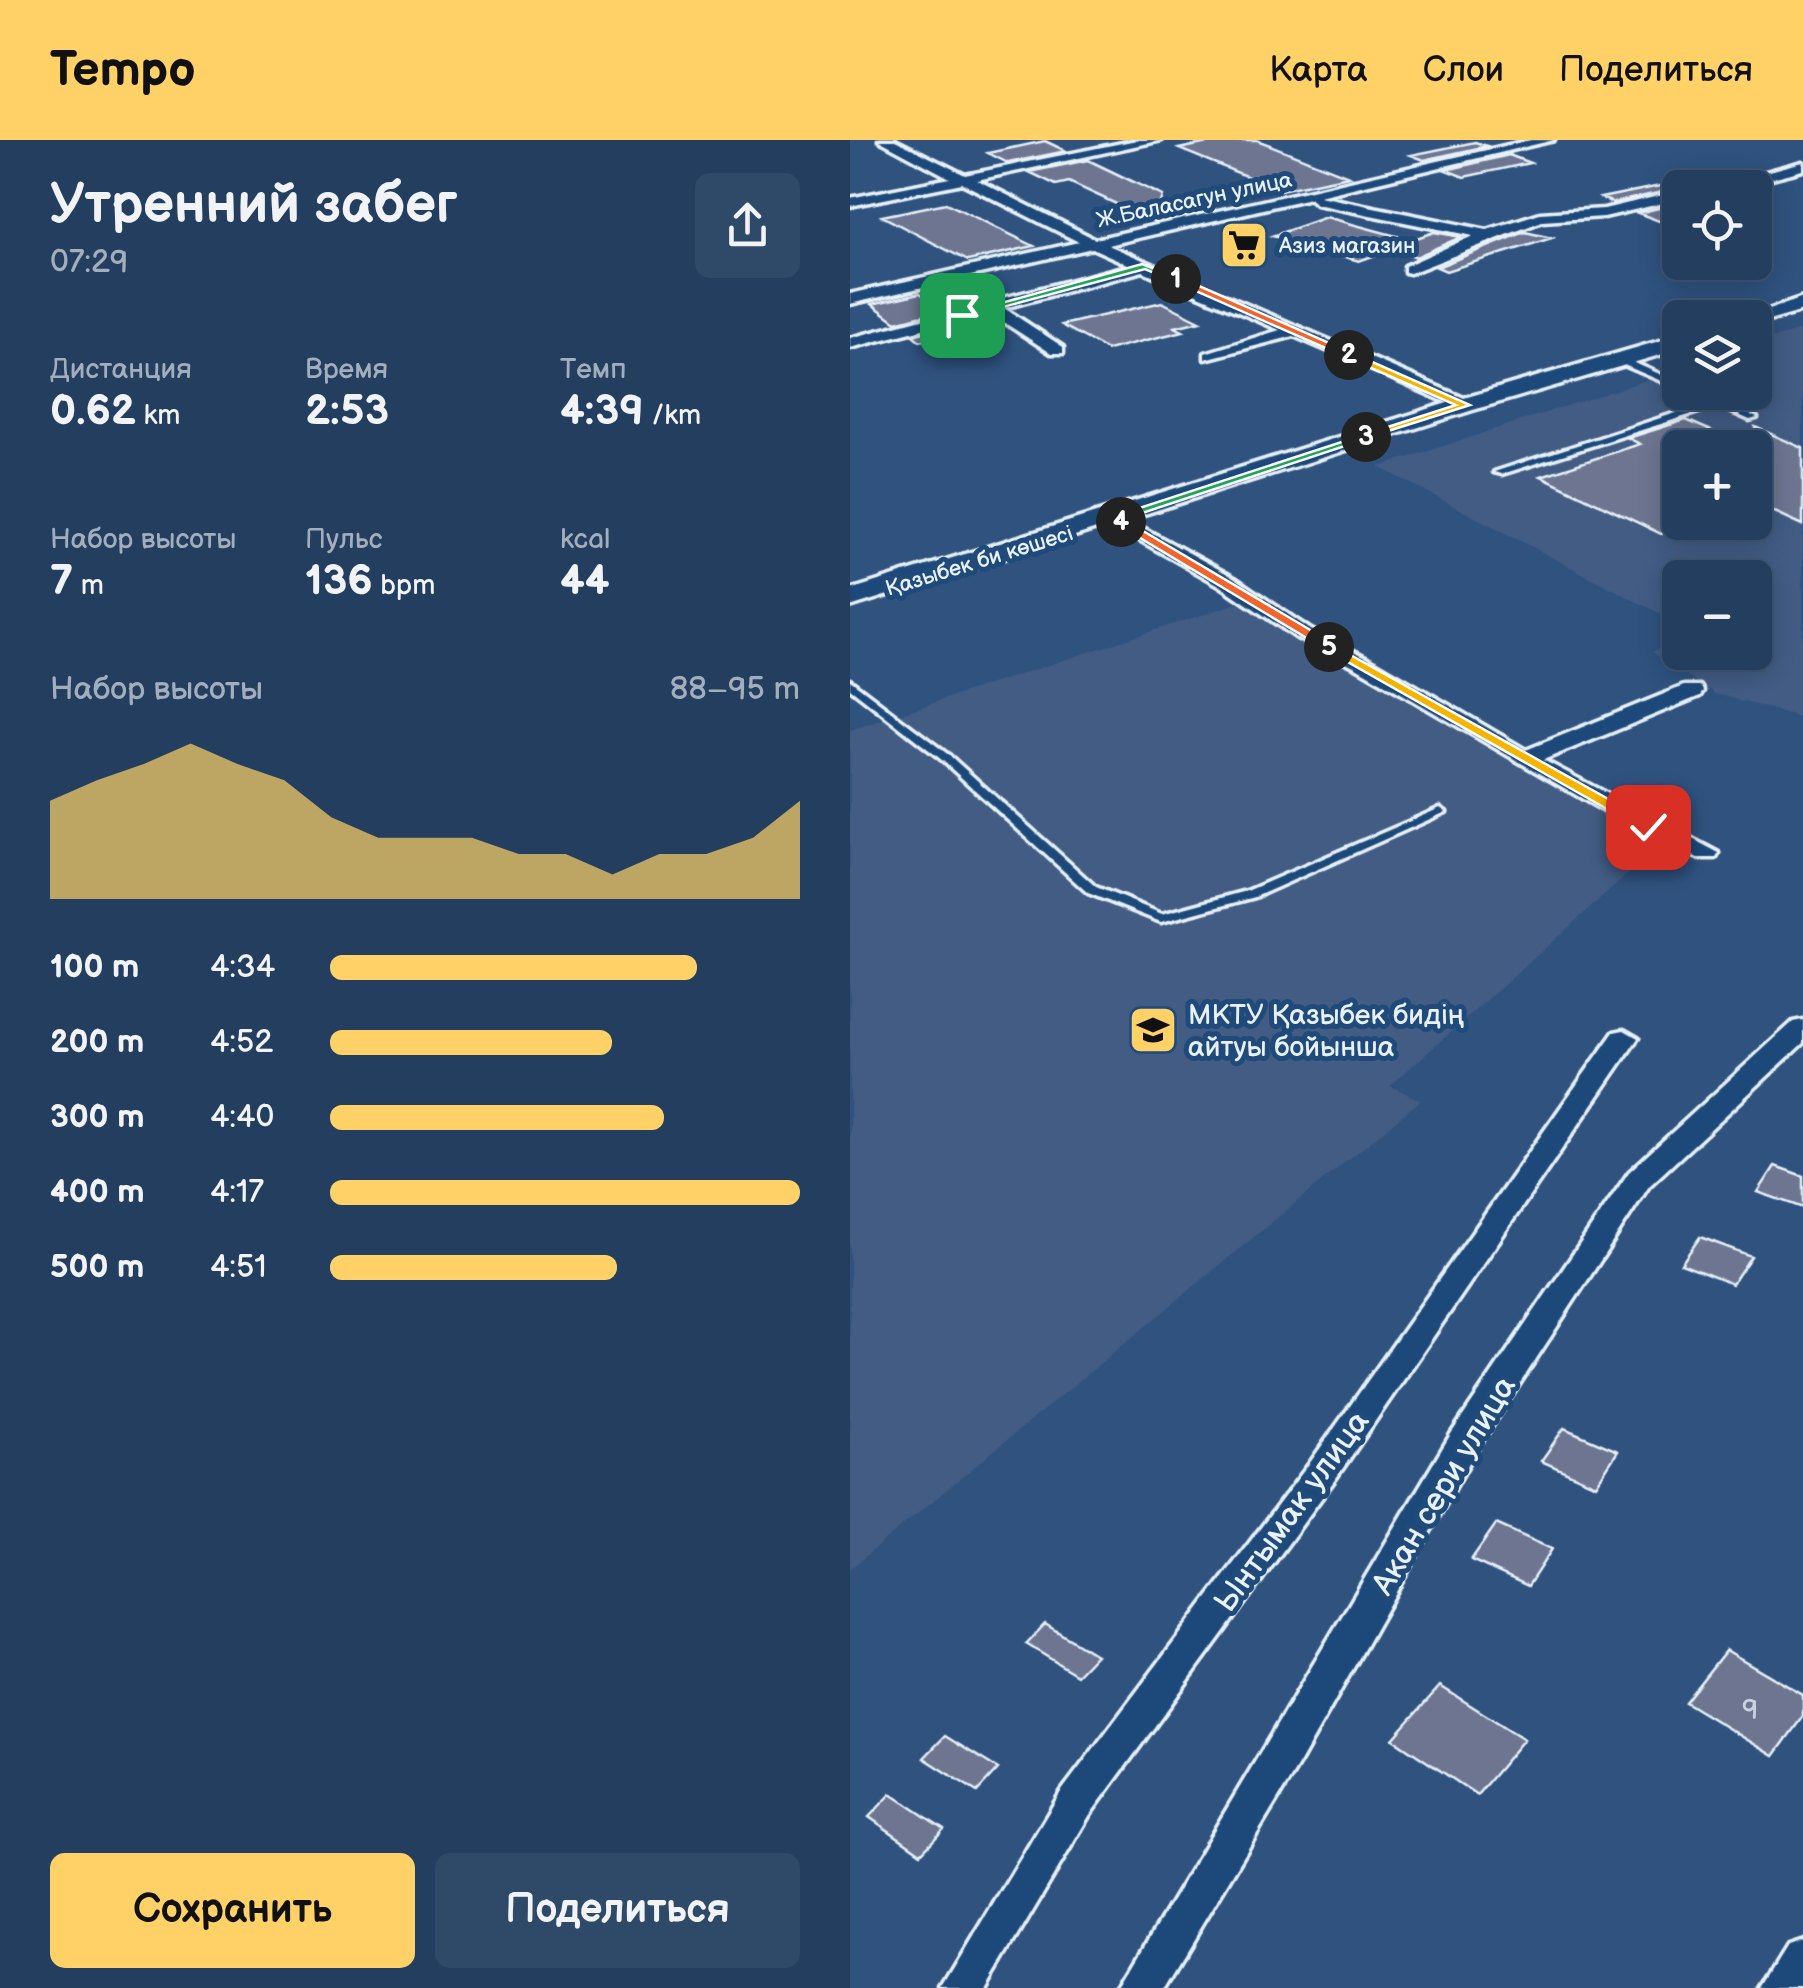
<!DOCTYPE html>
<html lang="ru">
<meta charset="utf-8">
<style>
body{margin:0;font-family:"Balsamiq Sans",sans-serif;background:#2f4968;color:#f1f3f6;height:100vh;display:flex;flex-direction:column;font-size:38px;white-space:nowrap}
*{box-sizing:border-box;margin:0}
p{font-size:32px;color:#a3aebd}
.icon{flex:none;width:55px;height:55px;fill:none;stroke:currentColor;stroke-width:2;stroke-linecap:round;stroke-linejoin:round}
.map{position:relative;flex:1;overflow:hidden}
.drawer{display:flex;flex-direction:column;background:#233e5f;width:850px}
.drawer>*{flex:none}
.tools{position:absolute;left:812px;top:30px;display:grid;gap:20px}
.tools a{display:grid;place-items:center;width:110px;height:110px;border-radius:15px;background:#233e5f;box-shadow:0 5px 25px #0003,0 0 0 2px #405774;font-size:50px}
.pin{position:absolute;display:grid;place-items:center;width:85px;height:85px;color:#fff;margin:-42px;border-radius:20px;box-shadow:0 5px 15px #0006}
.km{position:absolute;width:50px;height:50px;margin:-25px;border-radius:50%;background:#222;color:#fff;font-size:28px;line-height:50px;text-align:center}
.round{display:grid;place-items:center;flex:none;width:105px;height:105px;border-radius:15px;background:#2f4968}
.summary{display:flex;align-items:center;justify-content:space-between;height:170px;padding:0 50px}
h1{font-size:55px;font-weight:700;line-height:75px}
.stats{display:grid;grid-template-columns:repeat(3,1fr);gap:15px;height:170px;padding:10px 50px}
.stats div{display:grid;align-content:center}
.stats b{font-size:42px;font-weight:700}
.stats small{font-size:28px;font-weight:400}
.stats p{font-size:28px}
.chart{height:280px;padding:20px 50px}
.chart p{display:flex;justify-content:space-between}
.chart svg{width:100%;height:180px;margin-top:10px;fill:#ffd166;opacity:.7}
.cta{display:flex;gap:20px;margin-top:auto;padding:20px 50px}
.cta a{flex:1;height:115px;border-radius:15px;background:#ffd166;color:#111;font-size:40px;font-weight:700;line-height:115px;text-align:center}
.cta a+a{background:#2f4968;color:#f1f3f6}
ul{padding:0 50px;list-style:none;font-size:32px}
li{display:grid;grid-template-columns:160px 120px 1fr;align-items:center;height:75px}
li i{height:25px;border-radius:12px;background:#ffd166}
header{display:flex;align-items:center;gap:60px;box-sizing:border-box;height:140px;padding:0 50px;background:#ffd166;color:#111}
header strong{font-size:48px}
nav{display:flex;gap:55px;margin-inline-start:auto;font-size:35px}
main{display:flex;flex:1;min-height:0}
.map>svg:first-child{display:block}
.built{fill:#425c84;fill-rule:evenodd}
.building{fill:#6d7491;stroke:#e8f1f8;stroke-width:2.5}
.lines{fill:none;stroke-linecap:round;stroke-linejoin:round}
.lane-casing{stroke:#e8f1f8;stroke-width:7}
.street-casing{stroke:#e8f1f8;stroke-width:7}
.secondary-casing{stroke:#e8f1f8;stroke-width:7}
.lane{fill:#1f4a7a;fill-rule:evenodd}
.street{fill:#1f4a7a;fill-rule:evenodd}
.secondary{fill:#1f4a7a;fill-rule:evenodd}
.split-1{fill:#22a559;stroke:#fff;stroke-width:2.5}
.split-2{fill:#f0652b;stroke:#fff;stroke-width:2.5}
.split-3{fill:#f5b400;stroke:#fff;stroke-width:2.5}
.split-4{fill:#22a559;stroke:#fff;stroke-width:2.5}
.split-5{fill:#f0652b;stroke:#fff;stroke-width:2.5}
.split-6{fill:#f5b400;stroke:#fff;stroke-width:2.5}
.labels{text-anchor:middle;stroke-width:10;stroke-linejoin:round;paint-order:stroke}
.far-street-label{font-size:22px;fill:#e8f1f8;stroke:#1f4a7a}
.far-poi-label{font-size:22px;fill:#e8f1f8;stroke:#1f4a7a;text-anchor:start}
.poi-label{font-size:28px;fill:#e8f1f8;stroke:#1f4a7a;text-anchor:start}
.near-number-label{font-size:28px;fill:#c9d2de}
.near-street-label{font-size:32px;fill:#e8f1f8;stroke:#1f4a7a}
</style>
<header>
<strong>Tempo</strong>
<nav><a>Карта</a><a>Слои</a><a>Поделиться</a></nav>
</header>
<main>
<section class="drawer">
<div class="summary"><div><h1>Утренний забег</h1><p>07:29</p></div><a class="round"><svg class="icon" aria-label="share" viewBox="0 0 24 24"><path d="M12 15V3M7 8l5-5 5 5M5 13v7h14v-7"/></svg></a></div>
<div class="stats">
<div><p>Дистанция</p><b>0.62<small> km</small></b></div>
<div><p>Время</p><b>2:53</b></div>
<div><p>Темп</p><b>4:39<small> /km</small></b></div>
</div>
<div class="stats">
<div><p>Набор высоты</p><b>7<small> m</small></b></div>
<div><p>Пульс</p><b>136<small> bpm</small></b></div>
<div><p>kcal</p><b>44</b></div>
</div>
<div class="chart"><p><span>Набор высоты</span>88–95 m</p>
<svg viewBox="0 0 160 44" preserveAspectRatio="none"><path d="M0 44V20L10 15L20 11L30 6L40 11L50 15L60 24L70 29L80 29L90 29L100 33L110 33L120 38L130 33L140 33L150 29L160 20V44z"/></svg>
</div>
<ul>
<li><b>100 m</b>4:34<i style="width:78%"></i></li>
<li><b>200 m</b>4:52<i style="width:60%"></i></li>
<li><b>300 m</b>4:40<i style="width:71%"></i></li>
<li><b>400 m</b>4:17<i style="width:100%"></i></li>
<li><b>500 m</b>4:51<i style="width:61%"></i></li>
</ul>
<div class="cta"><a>Сохранить</a><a>Поделиться</a></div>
</section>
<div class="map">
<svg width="953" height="1848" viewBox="0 0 953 1848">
<rect width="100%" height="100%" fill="#2f527f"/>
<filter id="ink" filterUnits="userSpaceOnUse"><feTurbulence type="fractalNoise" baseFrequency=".01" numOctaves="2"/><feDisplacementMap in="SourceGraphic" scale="20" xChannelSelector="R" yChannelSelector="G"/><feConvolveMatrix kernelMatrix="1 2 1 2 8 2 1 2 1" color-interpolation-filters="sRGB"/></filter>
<g filter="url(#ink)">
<path class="built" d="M953,189V578L865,554L802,512L830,501V512H905V438H830V484L529,327L830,229V252H905V204ZM830,308H905V382H830Z
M394,461L809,707L540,946L571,960L0,1429V590Z"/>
<path class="building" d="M372,0H407L499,36L430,50L329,9Z
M195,1L216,11L158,23L138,13Z
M625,2L637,6L574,20L561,15Z
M659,15L680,23L614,37L596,30Z
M238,20L313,56L305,82L219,42L206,45L179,32Z
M830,42V48L763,63L751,58Z
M96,63L184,106L118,121L32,76Z
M830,63V89L788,73Z
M476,77L561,100L584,92L611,97L566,117L545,108L509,121L422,96Z
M675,92L702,98L596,131L587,127Z
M70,153L96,169L46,182L22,164Z
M312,162L350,181L325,187L333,191L257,210L212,185Z
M117,181L128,188L70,201L63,195Z
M836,280L878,298L849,308H830V388L811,394L691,336L790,304L778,298Z
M905,287L953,308V385L905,363Z
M925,1026L953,1036V1068L908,1052Z
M850,1097L901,1116L882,1144L831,1124Z
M714,1288L768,1311L746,1345L691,1321Z
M646,1384L702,1409L678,1446L621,1420Z
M195,1484L246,1515L227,1535L176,1504Z
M876,1510L953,1555V1576L924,1616L835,1562Z
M590,1546L674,1599L627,1655L543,1599Z
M95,1596L148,1629L127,1652L74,1618Z
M41,1654L94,1689L71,1713L19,1677Z"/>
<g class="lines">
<g class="lane-casing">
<path id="lane" d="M767,218H773L830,243V249L767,222Z
M840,252H852L907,278L900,280L868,266L652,334L644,332L860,262Z
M0,540L100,616L246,747L312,774L397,751L586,670L590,668L596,672L405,757L311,782L238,753L92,620L0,548Z"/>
</g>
<g class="street-casing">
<path id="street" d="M29,0H45L115,35L287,0H312L127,40L245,99L681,0H704L469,56L637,90L690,73L754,69L830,51V59L754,77L692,81L560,133L555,132V126L623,96L466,64L460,58L258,105L621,261L624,265L615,270L444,196L355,219V213L430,190L293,131L154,168L213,207V213H201L138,172L0,208V198L280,125L242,108L0,164V154L229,102L112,43L0,66V58L100,38Z
M953,22V30L882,48H857Z
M264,372L385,438L461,490L520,519L676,610L834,546H850L853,551L850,556L693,620L869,713L866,718H848L790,692L506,527L447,498L371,446L257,382L255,378Z
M953,880V903L799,1046L625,1312L449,1624L314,1848H270L601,1294L779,1032L943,882Z
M774,890L788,898L486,1338L239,1676L137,1848H93L211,1652L462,1320L764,892Z
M953,1801V1848H912L938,1806Z"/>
</g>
<g class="secondary-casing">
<path id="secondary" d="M953,158V171L905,185V178H895Z
M830,195V209L623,270L0,467V450L607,260Z"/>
</g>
<use href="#lane" class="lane"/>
<use href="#street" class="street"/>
<use href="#secondary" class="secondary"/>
</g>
</g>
<path class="split-1" d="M292,124L330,139L323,141L295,129L112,178L108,175Z"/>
<path class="split-2" d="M326,136L502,213L504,215L496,217L323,141Z"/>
<path class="split-3" d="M496,213H502L620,265L513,299V295L606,265L496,217Z"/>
<path class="split-4" d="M513,295L522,297L274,379L275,384L259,378Z"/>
<path class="split-5" d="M271,378L484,504L485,507L475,509L267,384Z"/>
<path class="split-6" d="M479,503L803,684L806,687L794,690L475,509Z"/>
<defs>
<g id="supermarket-square" transform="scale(2.5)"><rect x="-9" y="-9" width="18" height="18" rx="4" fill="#ffd166" stroke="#1f4a7a"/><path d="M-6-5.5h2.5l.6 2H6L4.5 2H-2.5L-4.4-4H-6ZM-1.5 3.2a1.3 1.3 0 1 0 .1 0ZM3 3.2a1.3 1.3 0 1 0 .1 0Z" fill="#111"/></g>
<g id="university-square" transform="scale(2.5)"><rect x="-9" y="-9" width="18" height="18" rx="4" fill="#ffd166" stroke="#1f4a7a"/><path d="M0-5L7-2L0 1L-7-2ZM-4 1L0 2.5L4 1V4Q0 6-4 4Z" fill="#111"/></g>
</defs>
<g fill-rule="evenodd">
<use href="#supermarket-square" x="394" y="105"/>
<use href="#university-square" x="303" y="890"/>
</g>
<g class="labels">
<g class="far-street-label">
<text transform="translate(344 59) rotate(-12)" y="8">Ж.Баласагун улица</text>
<text transform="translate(129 420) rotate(-17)" y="8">Қазыбек би көшесі</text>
</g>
<g class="far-poi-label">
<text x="429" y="113">Азиз магазин</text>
</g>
<g class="poi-label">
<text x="338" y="884">МКТУ Қазыбек бидің<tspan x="338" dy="32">айтуы бойынша</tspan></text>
</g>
<g class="near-number-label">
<text x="900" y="1579">9</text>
</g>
<g class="near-street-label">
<text transform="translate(593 1345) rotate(-59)" y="11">Акан сери улица</text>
<text transform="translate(441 1371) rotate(-54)" y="11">Ынтымак улица</text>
</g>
</g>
</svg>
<div class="tools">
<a><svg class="icon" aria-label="locate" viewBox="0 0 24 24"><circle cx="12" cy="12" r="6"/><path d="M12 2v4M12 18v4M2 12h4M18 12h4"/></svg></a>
<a><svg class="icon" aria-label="layers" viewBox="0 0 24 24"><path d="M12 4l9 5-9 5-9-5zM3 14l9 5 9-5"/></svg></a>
<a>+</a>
<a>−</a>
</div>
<div class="pin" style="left:112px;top:175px;background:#1e9e55"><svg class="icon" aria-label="arrive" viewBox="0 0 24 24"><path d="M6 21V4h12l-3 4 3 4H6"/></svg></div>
<div class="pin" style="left:798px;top:687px;background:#d93025"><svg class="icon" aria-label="check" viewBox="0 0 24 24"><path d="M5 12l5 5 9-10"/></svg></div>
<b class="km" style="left:326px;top:139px">1</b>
<b class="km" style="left:499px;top:215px">2</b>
<b class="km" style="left:516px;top:297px">3</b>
<b class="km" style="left:271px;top:382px">4</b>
<b class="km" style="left:479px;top:507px">5</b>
</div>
</main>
